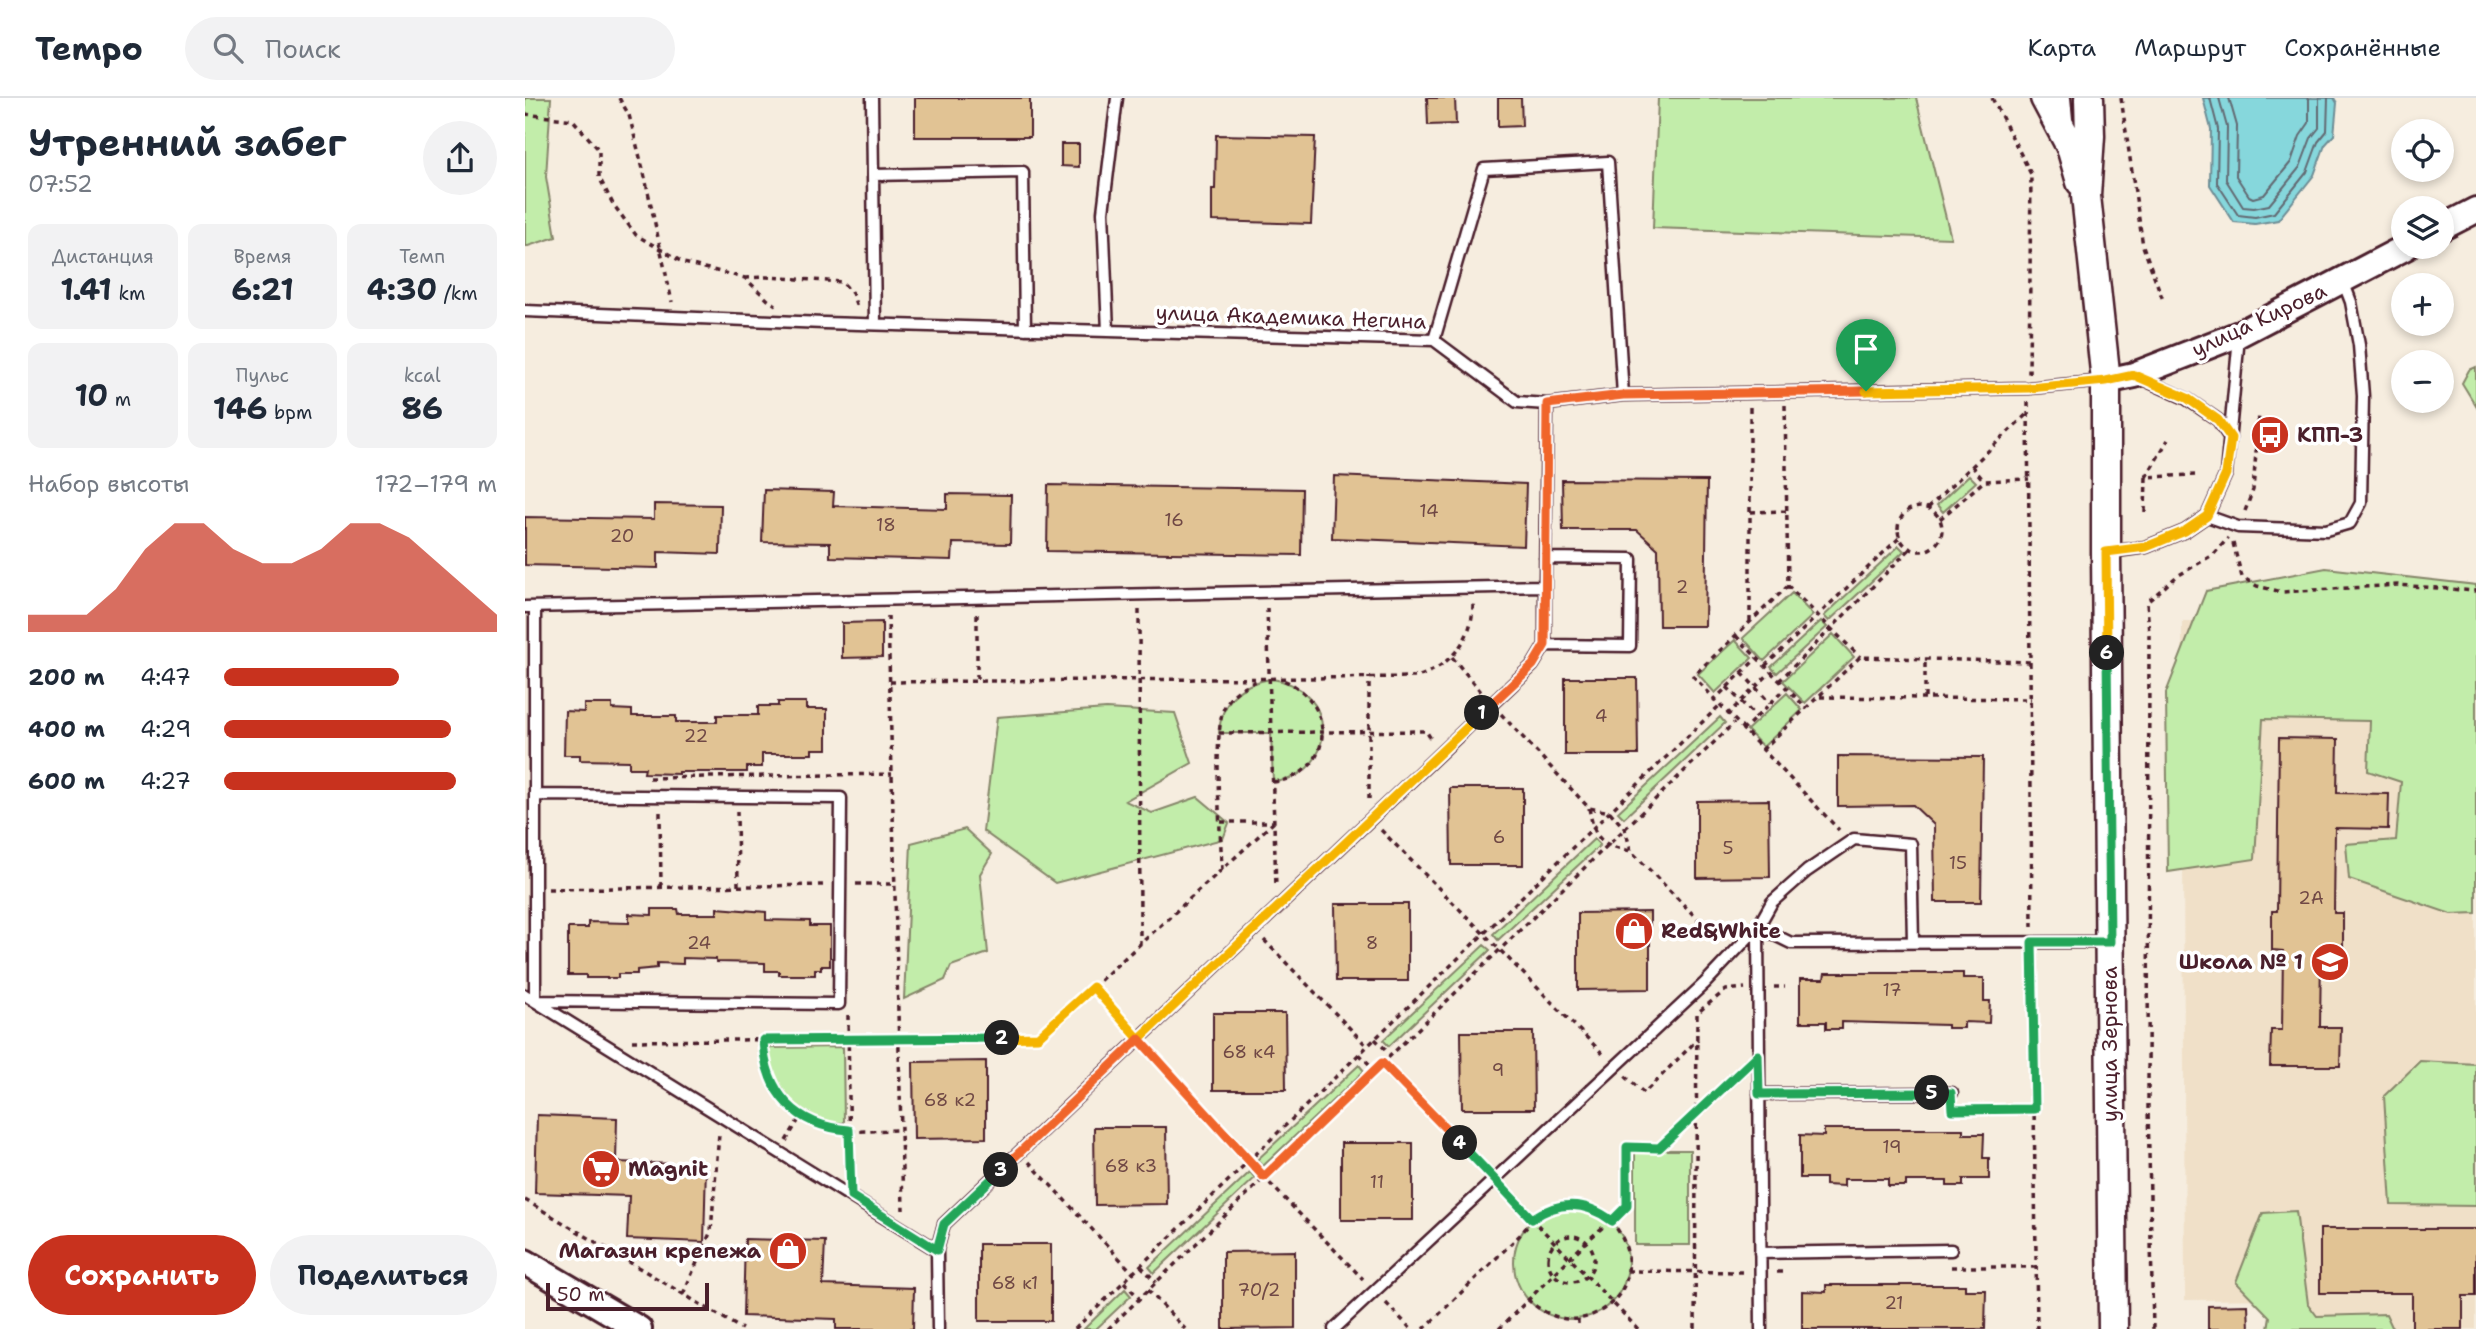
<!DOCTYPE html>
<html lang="ru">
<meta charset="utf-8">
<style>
body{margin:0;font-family:"Shantell Sans",sans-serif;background:#f2f2f3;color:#1f2937;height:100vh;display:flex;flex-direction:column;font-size:26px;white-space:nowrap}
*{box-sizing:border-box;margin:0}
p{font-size:23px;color:#747a83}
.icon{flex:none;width:38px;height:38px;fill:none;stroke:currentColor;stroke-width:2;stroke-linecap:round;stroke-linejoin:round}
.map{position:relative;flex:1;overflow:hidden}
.side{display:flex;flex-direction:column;background:#fff;width:525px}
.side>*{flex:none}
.buttons{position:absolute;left:1866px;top:21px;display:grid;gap:14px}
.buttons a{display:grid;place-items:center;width:63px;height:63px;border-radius:50%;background:#fff;box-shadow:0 4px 10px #0003;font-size:35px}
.scale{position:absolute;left:21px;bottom:18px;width:163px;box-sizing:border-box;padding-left:7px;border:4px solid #4a1f2b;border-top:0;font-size:19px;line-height:24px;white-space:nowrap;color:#4a1f2b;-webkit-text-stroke:5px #fff;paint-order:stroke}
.pin{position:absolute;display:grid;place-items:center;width:60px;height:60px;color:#fff;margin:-72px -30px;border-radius:50% 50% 50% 0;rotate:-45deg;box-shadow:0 0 7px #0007}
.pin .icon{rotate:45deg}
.km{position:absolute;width:35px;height:35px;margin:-18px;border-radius:50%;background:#222;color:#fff;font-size:19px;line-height:35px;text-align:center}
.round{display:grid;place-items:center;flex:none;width:74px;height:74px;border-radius:37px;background:#f2f2f3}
.overview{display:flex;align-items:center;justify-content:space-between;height:119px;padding:0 28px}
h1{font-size:38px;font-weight:700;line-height:52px}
.figures{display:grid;grid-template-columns:repeat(3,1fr);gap:10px;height:119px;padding:7px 28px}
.figures div{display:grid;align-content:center;border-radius:14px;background:#f2f2f3;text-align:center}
.figures b{font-size:30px;font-weight:700}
.figures small{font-size:19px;font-weight:400}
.figures p{font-size:19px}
.chart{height:196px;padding:14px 28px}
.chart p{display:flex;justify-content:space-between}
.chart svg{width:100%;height:126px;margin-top:7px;fill:#c8321e;opacity:.7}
.action{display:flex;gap:14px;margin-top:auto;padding:14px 28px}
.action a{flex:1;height:80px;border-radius:42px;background:#c8321e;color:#fff;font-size:28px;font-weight:700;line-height:80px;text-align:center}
.action a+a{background:#f2f2f3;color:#1f2937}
ul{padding:0 28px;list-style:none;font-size:23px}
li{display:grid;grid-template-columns:112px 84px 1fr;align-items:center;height:52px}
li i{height:18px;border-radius:9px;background:#c8321e}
header{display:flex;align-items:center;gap:42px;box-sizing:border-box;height:98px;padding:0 35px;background:#fff;border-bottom:2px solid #e0e1e3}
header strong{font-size:33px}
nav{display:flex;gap:38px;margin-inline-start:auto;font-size:24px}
.search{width:490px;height:63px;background:#f2f2f3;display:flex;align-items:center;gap:18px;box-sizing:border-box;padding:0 24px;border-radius:38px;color:#747a83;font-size:26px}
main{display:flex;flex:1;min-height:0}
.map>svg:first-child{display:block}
.built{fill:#f0e0c8}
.green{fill:#c2edaa;stroke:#86866a;stroke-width:2}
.water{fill:#86d7dc;stroke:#6e8d95;stroke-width:2}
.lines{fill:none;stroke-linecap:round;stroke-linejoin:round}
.shore{stroke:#626972;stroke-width:2}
.building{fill:#e1c394;stroke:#4a1f2b;stroke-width:2}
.service-casing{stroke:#4a1f2b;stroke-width:15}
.tertiary-casing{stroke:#4a1f2b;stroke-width:30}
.secondary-casing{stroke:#4a1f2b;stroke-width:33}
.path{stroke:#4a1f2b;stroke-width:3.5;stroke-dasharray:5 5;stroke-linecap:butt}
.service{stroke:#fff;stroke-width:10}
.tertiary{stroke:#fff;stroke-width:24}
.secondary{stroke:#fff;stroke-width:28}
.split-1-casing{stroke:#fff;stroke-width:14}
.split-2-casing{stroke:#fff;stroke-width:14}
.split-3-casing{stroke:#fff;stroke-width:14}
.split-4-casing{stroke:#fff;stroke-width:14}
.split-5-casing{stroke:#fff;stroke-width:14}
.split-6-casing{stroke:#fff;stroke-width:14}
.split-7-casing{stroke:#fff;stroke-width:14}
.split-1{stroke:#f0652b;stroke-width:9}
.split-2{stroke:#f5b400;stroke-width:9}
.split-3{stroke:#22a559;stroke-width:9}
.split-4{stroke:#f0652b;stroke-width:9}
.split-5{stroke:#22a559;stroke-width:9}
.split-6{stroke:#22a559;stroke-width:9}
.split-7{stroke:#f5b400;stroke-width:9}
.labels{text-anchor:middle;stroke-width:7;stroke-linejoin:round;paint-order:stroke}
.number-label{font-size:18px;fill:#704845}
.street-label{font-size:21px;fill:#4a1f2b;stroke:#fff}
.poi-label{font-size:21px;font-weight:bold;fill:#4a1f2b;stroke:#fff;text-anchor:start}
</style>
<header>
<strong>Tempo</strong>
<div class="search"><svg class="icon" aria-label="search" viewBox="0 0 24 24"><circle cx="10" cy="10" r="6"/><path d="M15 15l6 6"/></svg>Поиск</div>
<nav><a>Карта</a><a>Маршрут</a><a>Сохранённые</a></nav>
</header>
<main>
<section class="side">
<div class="overview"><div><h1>Утренний забег</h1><p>07:52</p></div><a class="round"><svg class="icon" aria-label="share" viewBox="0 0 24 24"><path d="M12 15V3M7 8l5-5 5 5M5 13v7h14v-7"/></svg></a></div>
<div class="figures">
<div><p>Дистанция</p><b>1.41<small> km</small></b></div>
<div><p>Время</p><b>6:21</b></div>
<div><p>Темп</p><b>4:30<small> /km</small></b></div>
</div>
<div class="figures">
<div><b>10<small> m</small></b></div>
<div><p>Пульс</p><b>146<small> bpm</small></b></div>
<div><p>kcal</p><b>86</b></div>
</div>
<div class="chart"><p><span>Набор высоты</span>172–179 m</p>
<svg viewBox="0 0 160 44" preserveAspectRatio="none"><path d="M0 44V38L10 38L20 38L30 29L40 15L50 6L60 6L70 15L80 20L90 20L100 15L110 6L120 6L130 11L140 20L150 29L160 38V44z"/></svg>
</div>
<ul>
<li><b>200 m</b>4:47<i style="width:64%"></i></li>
<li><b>400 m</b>4:29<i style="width:83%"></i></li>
<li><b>600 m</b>4:27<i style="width:85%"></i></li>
</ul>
<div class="action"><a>Сохранить</a><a>Поделиться</a></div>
</section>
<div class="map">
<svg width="1951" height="1231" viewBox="0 0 1951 1231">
<rect width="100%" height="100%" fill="#f6eddf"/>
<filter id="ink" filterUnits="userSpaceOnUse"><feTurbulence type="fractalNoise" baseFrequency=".0143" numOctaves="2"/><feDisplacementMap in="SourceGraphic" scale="14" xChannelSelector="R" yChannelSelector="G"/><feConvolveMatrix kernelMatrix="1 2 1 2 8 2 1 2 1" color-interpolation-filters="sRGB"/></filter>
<g filter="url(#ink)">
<path class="built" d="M1657,524L1951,527V1231H1774L1772,1201L1660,1202Z"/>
<path class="green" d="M0,0H26L21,79L31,139L3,148H0Z
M1133,0H1391L1426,140L1128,130Z
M1951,269V308L1937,285L1944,272Z
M1444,377L1451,384L1418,414L1412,407Z
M1374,448L1379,453L1304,523L1299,518Z
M1801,470L1951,487V815L1926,816L1824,781L1821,746L1871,742L1876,684L1843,673L1845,623L1738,621L1730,761L1643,774L1641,595L1681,493Z
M1267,495L1288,517L1239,563L1218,540Z
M1296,523L1302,529L1252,575L1246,569Z
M1308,536L1329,559L1280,605L1258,583Z
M1210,542L1227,560L1190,595L1173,576Z
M745,581C814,588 815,678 748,684L746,635H694C696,604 714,586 745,581Z
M1262,595L1277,612L1238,649L1222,632Z
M581,611L650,615L667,665L600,703L627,715L673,699L704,725L698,741L530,785L458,733L472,619Z
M1195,619L1200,625L1099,720L1093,714Z
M440,731L467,756L455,776L463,855L426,868L420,882L379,901L386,745Z
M1069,741L1075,747L973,842L968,836Z
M959,847L965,852L864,948L858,942Z
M318,949L319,1025H301L267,1006L244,971L243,950Z
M1895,963L1951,966V1108L1866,1107L1859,998Z
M834,967L839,973L738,1068L732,1062Z
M1110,1052H1165V1147H1110Z
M725,1074L730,1080L629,1175L624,1169Z
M989 1164a57 57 0 1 1 114 0a57 57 0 1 1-114 0Z
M1771,1113L1783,1206L1792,1218L1861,1216L1868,1231H1743L1745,1219L1711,1184L1738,1115Z
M600,1191L606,1198L571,1231H559Z"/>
<path class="water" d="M1678,0H1809L1812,5L1809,37L1800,47L1789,77L1753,122L1730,126L1709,124L1685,87L1686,31Z"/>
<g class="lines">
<path class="shore" d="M1685,0L1693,31L1692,85L1713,117L1730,119L1749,115L1782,74L1793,44L1802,33L1803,0
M1694,0L1702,29L1701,82L1718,109L1729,110L1744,107L1775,69L1786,40L1794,30V0
M1704,0L1712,28L1711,78L1724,98L1728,100L1739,97L1766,64L1775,38L1784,25V0"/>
</g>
<path class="building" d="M390,0H505V39H390Z
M902,0H930L931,26L903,27Z
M973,0H996L997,28L973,29Z
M691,37L790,39L786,126L687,123V91H690Z
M536,46H554V69L536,68Z
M809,378L1001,386L999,448L807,440Z
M1037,382L1182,383L1180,528H1134L1133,451L1112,432H1038Z
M523,387L777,391L776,457L522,453Z
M239,392L309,394L308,408L422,411V396L486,397L485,446L428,445L427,462L305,459V445L237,444Z
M129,406L196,407L195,456L133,454V470L0,467V419L129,421Z
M357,524V559L317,560V525Z
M1040,580H1112L1113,657H1040Z
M253,604H281V611H302V651H287V656H237V669H222V674H154V676L119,675L120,670H104V663L55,662V657H39L40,613L59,614V606H87V611L107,612V618H151V624H192V617H233V608H253Z
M1754,640L1813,641L1812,695L1864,696L1863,731L1810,730L1809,815H1818V855L1796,854L1795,929H1816L1815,968H1745L1746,932H1757L1758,853L1747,852V813H1752Z
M1313,658L1458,659L1456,804H1410L1409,727L1388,707L1313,708Z
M925,690H998V767H926Z
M1244,702L1245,779L1172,780V703Z
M810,806H883V883H811Z
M192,810L241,814V822L285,823V828H305V868H296V871H290V877H254V873H240V865L191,864V861L158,860V866L132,865V870L112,872V876H93V880H61V877H43V830H63V824L104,825V816L127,817V811H153L154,816H192Z
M1125,814V891L1053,892V815Z
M1300,875H1438V880H1459V903H1465L1464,925L1439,924V930H1422V927L1317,924V931H1301V924H1275V881H1299Z
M688,915H760L761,992H688Z
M936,934H1008L1009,1011H937Z
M461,963V1040L389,1041L388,964Z
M12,1017L92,1020L91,1064L181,1067L179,1144L102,1141L104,1098L10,1095Z
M569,1029H641L642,1106L570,1107Z
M1299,1031H1438V1036H1459L1458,1060H1464V1081H1438V1088H1422V1083H1381V1088H1363V1081H1319V1088L1300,1087V1080H1275V1037L1299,1038Z
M816,1045H888V1122H816Z
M1795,1131H1951V1198H1938V1231H1887V1195H1795Z
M220,1141L300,1143L298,1187L389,1190L388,1231H311V1221L218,1218Z
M454,1146H526V1223H454Z
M770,1153V1230L698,1231V1154Z
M1301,1187H1440V1192H1461L1460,1231H1277V1193L1301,1194Z
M1723,1207L1724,1231H1683V1208Z"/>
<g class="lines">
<g class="service-casing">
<path id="service" d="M347,0L348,77
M1540,0L1542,21
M0,213L299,225L909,242L992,304L1022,306L1098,297L1504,290L1580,283
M350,226L348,77L498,74L500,231
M583,233L578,114L592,0
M909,242L959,71L1083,64L1098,297
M1615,280L1662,301L1693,322L1705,340
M1682,418L1713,429L1801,432L1825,425L1836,405L1838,298L1834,247L1826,204L1818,183
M1585,454L1621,449L1660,433L1682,418L1701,376L1714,239
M0,509L1020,488L1022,306
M1020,547L1105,548L1106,461L1020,460
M10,697L316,700L314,906L10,903C10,771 10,640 10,509
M0,897L412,1152L413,1231
M1234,996L1427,995
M412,1152L419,1126L1008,567L1020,547V488
M1235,1155L1426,1152
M809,1231L1180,885L1233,829L1266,845L1581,844
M1236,1231L1233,829L1247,804L1282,773L1329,741L1386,746L1388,844"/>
</g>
<g class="tertiary-casing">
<path id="tertiary" d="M1916,130L1951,112
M1581,283L1609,277L1714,236L1881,149
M0,1164L114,1231"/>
</g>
<g class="secondary-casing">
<path id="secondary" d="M1520,0L1546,49L1556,84
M1564,0L1565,38L1561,98L1581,283V454L1588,1231"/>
</g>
<path class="path" d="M94,0L104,17L119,75L147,204
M1467,0L1506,76L1504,276
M1596,0L1618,148L1638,202
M0,16L48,22L74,52V79L88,106L111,137L159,165L220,180L243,202L251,207
M220,180L242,179L317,184L327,195L332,209
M1503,304L1507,829
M1260,307L1263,488L1335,559
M1447,368L1459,383
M1621,379L1643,342
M1373 431a22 22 0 1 1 44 0a22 22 0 1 1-44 0Z
M1403,410L1503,315
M1720,413L1728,392L1734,316
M1226,414L1262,413
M1620,414L1621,379L1670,377
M1415,421L1459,383L1504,381
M1708,445L1717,479L1732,488L1757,494L1873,487L1951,493
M1263,488L1168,578L1314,732
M742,510L751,789
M614,512L615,846
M452,516V584
M363,518L378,1112
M1225,524V308
M1211,538L1282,611
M927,559L957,595
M1240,568L1374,440
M1217,575L1245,605
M1254,583L1385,451
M365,584L892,579C926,567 948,542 948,505
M1202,589L1231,619
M1295,599L1506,601
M1400,600V561
M1188,603L1232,560
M976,616L1064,710L1085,714L1100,731L1106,753L1193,842
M1202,617L1246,574
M1217,633L1261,590
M694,635L901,633L906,641
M1237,652L1335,559L1506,564
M124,680L367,676
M748,684C809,678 814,605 758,582
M844,701V579
M1064,710C1070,742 1074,746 1106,753
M212,713L213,788
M135,714L136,789
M696,724H747
M856,732L1080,958
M697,772C696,739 687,632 700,608C707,595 719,587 733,583
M331,786H370
M23,791L299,787
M739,842L842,948
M1507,857L1512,1231
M568,889L605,930
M1249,889H1260
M323,917L325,1080
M850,941L866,957
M238,942C239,981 260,1017 300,1029C324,1036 351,1032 376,1032
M107,943L513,939L749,724
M624,952L723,1063L838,1181
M834,956L850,972
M857,965L959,1070
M1100,978L1119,995L1173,941
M1429,1012L1509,1011
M261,1043L276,1018
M504,1064L608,1175
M978,1091L1113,1231
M0,1102L217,1231
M1023 1161a23 23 0 1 1 46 0a23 23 0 1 1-46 0Z
M616,1168L631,1184
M1426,1169H1511
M1102,1173L1219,1174
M1252,1174H1261
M599,1184L614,1200
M623,1192L660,1231
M158,1196L186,1133L194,1036
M861,1205L886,1231
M1053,1221V1231
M550,1231L1194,608
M583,1231L1209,625
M899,1231L995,1137C1067,1046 1154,1180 1067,1217C1043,1227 1022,1218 1003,1202
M974,1231L1061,1144L1102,1108V1049L1134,1050L1219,970
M1170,1231L1172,915L1201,892L1220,890
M1628,1231L1623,1010L1624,537L1622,504L1651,479L1689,456L1703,440"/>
<use href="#service" class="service"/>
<use href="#tertiary" class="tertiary"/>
<use href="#secondary" class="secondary"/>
</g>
</g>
<g class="lines" filter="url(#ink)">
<g class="split-1-casing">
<path id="split-1" d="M957,615L1008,567L1020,547L1022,306L1098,297L1341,293"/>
</g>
<g class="split-2-casing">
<path id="split-2" d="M477,940L513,939L568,889L614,941L957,615"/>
</g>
<g class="split-3-casing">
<path id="split-3" d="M476,1072L419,1126L412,1152L326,1098L324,1032C271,1028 240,995 238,942L477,940"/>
</g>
<g class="split-4-casing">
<path id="split-4" d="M476,1072L614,941L739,1079L857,965L935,1045"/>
</g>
<g class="split-5-casing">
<path id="split-5" d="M935,1045L1007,1121C1034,1102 1061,1103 1087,1123L1102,1108V1049L1134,1050L1233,957L1234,996L1407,995"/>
</g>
<g class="split-6-casing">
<path id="split-6" d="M1407,995H1426L1427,1012L1510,1011L1507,844H1585L1582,555"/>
</g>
<g class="split-7-casing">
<path id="split-7" d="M1341,293L1504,290L1581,283L1609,277L1662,300L1693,322L1706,340L1701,376L1682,418L1660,433L1621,449L1581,454L1582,555"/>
</g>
<use href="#split-1" class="split-1"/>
<use href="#split-2" class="split-2"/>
<use href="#split-3" class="split-3"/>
<use href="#split-4" class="split-4"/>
<use href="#split-5" class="split-5"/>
<use href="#split-6" class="split-6"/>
<use href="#split-7" class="split-7"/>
</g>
<defs>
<g id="bus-disc" transform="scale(2.0125)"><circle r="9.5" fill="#c8321e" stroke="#fff"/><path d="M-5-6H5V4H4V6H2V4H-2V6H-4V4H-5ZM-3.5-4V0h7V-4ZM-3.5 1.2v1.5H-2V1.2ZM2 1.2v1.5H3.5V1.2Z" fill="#fff"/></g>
<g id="shop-disc" transform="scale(2.0125)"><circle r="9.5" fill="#c8321e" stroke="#fff"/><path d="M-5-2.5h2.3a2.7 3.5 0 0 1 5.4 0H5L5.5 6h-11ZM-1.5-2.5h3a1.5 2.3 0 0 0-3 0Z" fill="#fff"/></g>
<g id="school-disc" transform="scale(2.0125)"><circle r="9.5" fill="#c8321e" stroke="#fff"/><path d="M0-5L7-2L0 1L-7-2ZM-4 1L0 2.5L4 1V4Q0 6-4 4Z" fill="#fff"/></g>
<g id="supermarket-disc" transform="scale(2.0125)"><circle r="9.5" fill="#c8321e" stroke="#fff"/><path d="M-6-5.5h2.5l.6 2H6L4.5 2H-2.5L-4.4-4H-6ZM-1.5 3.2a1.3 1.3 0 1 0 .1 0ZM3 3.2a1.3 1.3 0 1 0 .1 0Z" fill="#fff"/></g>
</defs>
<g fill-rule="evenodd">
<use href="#bus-disc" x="1745" y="337"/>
<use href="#shop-disc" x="1109" y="833"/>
<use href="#school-disc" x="1805" y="864"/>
<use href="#supermarket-disc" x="76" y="1071"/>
<use href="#shop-disc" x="263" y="1153"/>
</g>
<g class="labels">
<g class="number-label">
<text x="904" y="419">14</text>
<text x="649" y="428">16</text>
<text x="361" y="433">18</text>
<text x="97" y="444">20</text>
<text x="1157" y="495">2</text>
<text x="1076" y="624">4</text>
<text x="171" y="644">22</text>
<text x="974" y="745">6</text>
<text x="1203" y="756">5</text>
<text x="1433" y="771">15</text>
<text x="1786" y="806">2А</text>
<text x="174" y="851">24</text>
<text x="847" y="851">8</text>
<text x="1367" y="898">17</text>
<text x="724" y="960">68 к4</text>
<text x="973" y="978">9</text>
<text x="425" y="1008">68 к2</text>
<text x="1367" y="1055">19</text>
<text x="606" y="1074">68 к3</text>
<text x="852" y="1090">11</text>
<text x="490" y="1191">68 к1</text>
<text x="734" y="1198">70/2</text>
<text x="1369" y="1211">21</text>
</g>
<g class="street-label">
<text transform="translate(766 219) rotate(2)" y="7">улица Академика Негина</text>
<text transform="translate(1734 222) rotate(-25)" y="7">улица Кирова</text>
<text transform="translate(1585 946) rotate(-90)" y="7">улица Зернова</text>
</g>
<g class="poi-label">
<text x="1772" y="344">КПП-3</text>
<text x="1136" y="840">Red&amp;White</text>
<text x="1778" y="871" text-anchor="end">Школа № 1</text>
<text x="103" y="1078">Magnit</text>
<text x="236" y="1160" text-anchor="end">Магазин крепежа</text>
</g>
</g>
</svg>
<div class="buttons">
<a><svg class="icon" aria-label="locate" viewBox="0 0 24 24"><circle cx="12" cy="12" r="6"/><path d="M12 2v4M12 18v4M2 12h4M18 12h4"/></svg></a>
<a><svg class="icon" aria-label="layers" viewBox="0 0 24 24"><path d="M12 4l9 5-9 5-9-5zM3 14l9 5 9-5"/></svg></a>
<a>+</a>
<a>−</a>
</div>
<div class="scale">50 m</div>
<div class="pin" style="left:1341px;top:293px;background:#1e9e55"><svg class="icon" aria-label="arrive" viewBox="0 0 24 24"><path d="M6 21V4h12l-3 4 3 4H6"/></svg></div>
<b class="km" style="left:957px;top:615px">1</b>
<b class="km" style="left:477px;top:940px">2</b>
<b class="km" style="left:476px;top:1072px">3</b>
<b class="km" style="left:935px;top:1045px">4</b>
<b class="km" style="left:1407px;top:995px">5</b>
<b class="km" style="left:1582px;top:555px">6</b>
</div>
</main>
